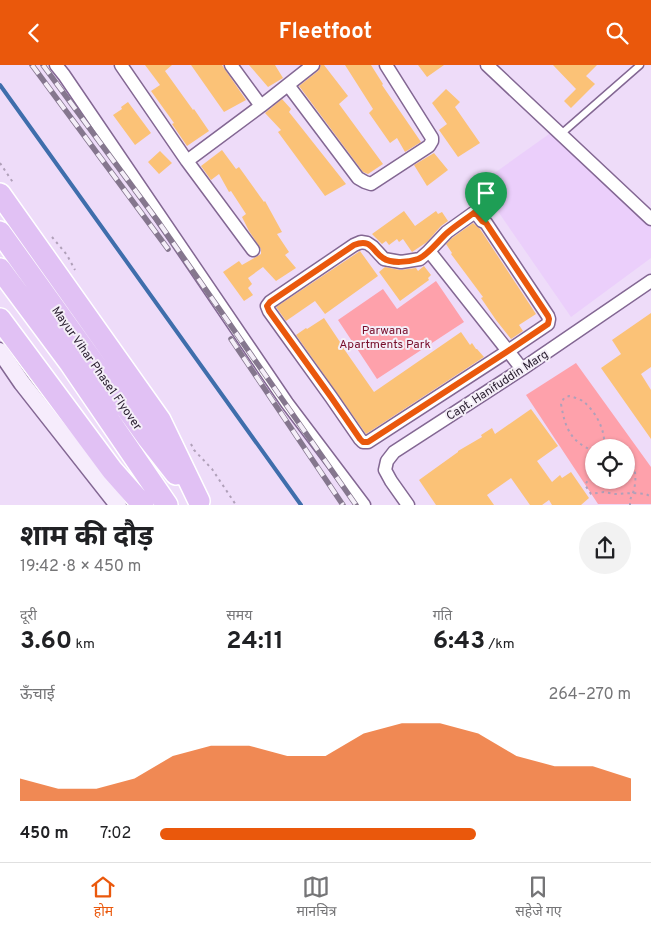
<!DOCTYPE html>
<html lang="hi">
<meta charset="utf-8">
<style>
body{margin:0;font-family:Overpass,"Noto Sans Devanagari",sans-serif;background:#f2f2f2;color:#202124;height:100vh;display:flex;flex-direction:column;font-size:19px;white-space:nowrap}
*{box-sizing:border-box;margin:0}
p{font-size:16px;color:#757577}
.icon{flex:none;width:28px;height:28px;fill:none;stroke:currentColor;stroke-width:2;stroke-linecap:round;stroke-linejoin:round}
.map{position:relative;height:440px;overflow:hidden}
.drawer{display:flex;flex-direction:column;background:#fff;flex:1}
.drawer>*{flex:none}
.buttons{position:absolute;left:585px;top:374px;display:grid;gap:10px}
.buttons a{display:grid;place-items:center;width:50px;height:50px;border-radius:50%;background:#fff;box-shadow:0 1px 4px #0004;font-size:25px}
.pin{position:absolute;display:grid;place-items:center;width:42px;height:42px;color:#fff;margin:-51px -21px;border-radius:50% 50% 50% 0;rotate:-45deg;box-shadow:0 0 5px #0007}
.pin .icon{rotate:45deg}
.round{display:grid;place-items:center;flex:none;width:52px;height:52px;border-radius:26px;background:#f2f2f2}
.headline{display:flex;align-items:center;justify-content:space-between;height:85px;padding:0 20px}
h1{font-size:28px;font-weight:700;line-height:38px}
.stats{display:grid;grid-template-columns:repeat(3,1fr);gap:8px;height:85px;padding:5px 20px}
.stats div{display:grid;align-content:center}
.stats b{font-size:25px;font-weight:700}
.stats small{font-size:14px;font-weight:400}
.stats p{font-size:14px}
.chart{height:140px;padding:10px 20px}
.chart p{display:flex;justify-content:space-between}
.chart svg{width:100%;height:90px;margin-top:5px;fill:#ea580c;opacity:.7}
ul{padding:0 20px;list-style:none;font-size:16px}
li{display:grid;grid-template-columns:80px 60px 1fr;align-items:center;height:38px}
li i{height:12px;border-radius:6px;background:#ea580c}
header{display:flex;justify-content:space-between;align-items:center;height:65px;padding:0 20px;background:#ea580c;color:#fff;font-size:22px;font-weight:700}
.tabs{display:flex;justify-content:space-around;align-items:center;height:70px;border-top:1px solid #e0e0e0;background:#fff;font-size:14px;color:#757577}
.tabs a{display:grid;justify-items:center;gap:2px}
.tabs .active{color:#ea580c}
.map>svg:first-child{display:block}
.built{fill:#ebcffb}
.green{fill:#fea1ab;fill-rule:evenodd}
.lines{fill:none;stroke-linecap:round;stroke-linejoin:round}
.stream{stroke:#3f6eac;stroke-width:4}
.building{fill:#fbc277}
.lane-casing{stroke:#836793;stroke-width:9}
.street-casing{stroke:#836793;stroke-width:15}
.secondary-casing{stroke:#836793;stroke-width:19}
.highway-casing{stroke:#fff;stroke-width:24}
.path{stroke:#b0a0b9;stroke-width:2;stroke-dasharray:2.5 4;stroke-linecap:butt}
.lane{stroke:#fff;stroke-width:6}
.street{stroke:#fff;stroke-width:12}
.secondary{stroke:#f6ecfc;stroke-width:16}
.highway{stroke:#e1c1f4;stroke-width:21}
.rail-casing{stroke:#85778e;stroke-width:5.5}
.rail{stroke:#f4eef8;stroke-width:4;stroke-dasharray:11;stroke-linecap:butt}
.route-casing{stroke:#fff;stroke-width:10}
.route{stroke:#ea580c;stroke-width:6}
.labels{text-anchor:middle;stroke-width:4;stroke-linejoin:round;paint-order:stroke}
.park-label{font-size:12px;fill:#770d2a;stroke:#f4eef8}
.street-label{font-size:12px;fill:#271c2d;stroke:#f4eef8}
</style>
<header><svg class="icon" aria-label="back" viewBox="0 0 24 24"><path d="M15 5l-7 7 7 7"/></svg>Fleetfoot<svg class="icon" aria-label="search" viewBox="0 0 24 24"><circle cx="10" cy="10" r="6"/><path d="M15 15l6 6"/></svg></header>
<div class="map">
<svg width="651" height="440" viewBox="0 0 651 440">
<rect width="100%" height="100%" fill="#eedcf9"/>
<path class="built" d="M552,67L651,159V193L571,252L479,119Z"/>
<path class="green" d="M436,216L464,257L377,314L338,255L383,224L397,244Z
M576,298L651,402V439H598L526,330ZM594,382H626V415H594Z"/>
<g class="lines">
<path class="stream" d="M0,20L301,440"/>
</g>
<path class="building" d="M145,0H172L165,6L193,45L194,44L209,66L187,81L172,59L174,58L151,26L160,20Z
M191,0H222L246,35L224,47Z
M249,0H275L283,13L268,22Z
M321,0H324L348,31L339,39L383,99L368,109L363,107L299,21L318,6Z
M345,0H371L383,19L382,20L421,77L405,87L397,73L390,78L369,48L373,44Z
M418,0H444L427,12Z
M553,0H597L586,11L595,19L571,43L564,36L576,24Z
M446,24L460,37L455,42L480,78L458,92L439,65L447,59L432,38Z
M282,34L291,44L289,47L346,119L325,131L278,67L281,65L265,48Z
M128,37L151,68L135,80L113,50L122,44L121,42Z
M222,85L236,104L239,102L264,137L265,136L282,167L277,169L289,187L285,190L296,203L276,216L263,202L248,213L252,219L248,223L253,230L244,236L223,207L239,196L242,200L261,189V184L249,166L242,152L246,149L231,126L229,127L219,109L211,115L201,101Z
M160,86L172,98L159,109L148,97Z
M434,88L448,105L427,121L414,100Z
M404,146L415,161L436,146L438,149L442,147L448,156L441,161L427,177L412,187L403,174L399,177L397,174L389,180L386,176L382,179L372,169Z
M473,158L480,164L536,249L519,260L523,266L511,274L496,255L481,233L483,232L451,189L452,188L446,179L452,173Z
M360,186L378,211L325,249L315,236L286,256L276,242Z
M424,201L431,210L428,213L429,215L400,236L379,207L385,202L400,205L416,203L418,206Z
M651,248V302L641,309L651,325V374L601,303L621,289L612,275Z
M324,253L344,283V284L374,327L461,267L470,280L472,278L476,284H477L484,292L366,369L296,270L306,263L307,264Z
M531,344L558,381L537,396L552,417L560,410L562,413L571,407L589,433L581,440H552L549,435L542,440H530L511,413L487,430L494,440H436L419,415L458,387V386L482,372L481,370L492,363L495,369Z"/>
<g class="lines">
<g class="lane-casing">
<path id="lane" d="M561,69L640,0"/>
</g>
<g class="street-casing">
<path id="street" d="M56,0L64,10L287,338L364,440
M121,0L187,96L253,185
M231,0L261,41
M487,0L651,154
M288,20L358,113L365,117L371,119L429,81L432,76V73L386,0
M187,96L261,41L313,0
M429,186L447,167L475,147L482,156L486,158L548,251L549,254L548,259L508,286L368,377H363L360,374L331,332L269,246L267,241L270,237L354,180L361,177L367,178L373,182L384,194L401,197L420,194L429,186L508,286L522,304
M408,440L391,416L385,405L387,396L394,387L522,304L651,216"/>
</g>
<g class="secondary-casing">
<path id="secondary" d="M0,286L22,318L118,440"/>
</g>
<g class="highway-casing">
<path id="highway" d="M0,129L160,355L199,436
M0,167L147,372L176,409
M0,204L70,298L167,440
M0,254L112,405L143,440"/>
</g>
<path class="path" d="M0,98L14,119
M52,172L67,190L75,205
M191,379L194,385L212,404L236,440
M594,386C570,377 565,362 561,339L564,333L569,331C574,332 580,334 584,337C596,347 606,366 604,382
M626,391L630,392C636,404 637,415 633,428C631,432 630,434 630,440
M594,405L585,420L591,429L604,427L615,429L633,428L646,429L651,432"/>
<use href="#lane" class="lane"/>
<use href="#street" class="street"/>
<use href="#secondary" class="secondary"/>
<use href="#highway" class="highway"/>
<g class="rail-casing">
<path id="rail" d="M32,0L168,184
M43,0L160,159L356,440
M231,274L343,440"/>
</g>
<use href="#rail" class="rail"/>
</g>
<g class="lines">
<g class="route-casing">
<path id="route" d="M475,147L482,156L486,158L548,251L549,254L548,259L508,286L368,377H363L360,374L331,332L269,246L267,241L270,237L354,180C372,173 372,186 383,193C391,199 409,197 418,194C427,191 439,175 447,168C456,160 466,154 475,147Z"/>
</g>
<use href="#route" class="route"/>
</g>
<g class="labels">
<g class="park-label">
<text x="385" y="269">Parwana<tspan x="385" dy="14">Apartments Park</tspan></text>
</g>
<g class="street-label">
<text transform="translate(97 303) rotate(55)" y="4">Mayur Vihar Phase1 Flyover</text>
<text transform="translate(497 320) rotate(-33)" y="4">Capt. Hanifuddin Marg</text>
</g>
</g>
</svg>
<div class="buttons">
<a><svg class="icon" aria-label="locate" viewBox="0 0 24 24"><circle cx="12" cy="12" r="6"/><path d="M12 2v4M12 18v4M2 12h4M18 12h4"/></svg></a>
</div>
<div class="pin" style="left:486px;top:158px;background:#1e9e55"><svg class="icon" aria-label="arrive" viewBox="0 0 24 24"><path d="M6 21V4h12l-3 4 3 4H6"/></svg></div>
</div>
<section class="drawer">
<div class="headline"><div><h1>शाम की दौड़</h1><p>19:42 · 8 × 450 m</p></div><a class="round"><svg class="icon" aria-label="share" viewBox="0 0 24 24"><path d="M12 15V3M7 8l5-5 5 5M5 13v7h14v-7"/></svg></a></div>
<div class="stats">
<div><p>दूरी</p><b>3.60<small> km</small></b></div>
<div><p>समय</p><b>24:11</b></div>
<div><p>गति</p><b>6:43<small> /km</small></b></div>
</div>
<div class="chart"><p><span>ऊँचाई</span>264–270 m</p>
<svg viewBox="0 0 160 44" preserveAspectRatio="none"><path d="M0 44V33L10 38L20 38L30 33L40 22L50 17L60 17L70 22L80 22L90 11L100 6L110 6L120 11L130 22L140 27L150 27L160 33V44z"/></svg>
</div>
<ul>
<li><b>450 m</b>7:02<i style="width:67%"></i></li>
</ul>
</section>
<nav class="tabs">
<a class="active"><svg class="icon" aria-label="home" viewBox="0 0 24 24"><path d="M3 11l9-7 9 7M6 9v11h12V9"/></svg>होम</a>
<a><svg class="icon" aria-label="map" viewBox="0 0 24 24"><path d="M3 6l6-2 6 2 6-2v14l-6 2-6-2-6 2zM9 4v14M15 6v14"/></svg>मानचित्र</a>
<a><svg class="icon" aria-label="saved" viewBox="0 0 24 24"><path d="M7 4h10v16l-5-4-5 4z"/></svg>सहेजे गए</a>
</nav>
